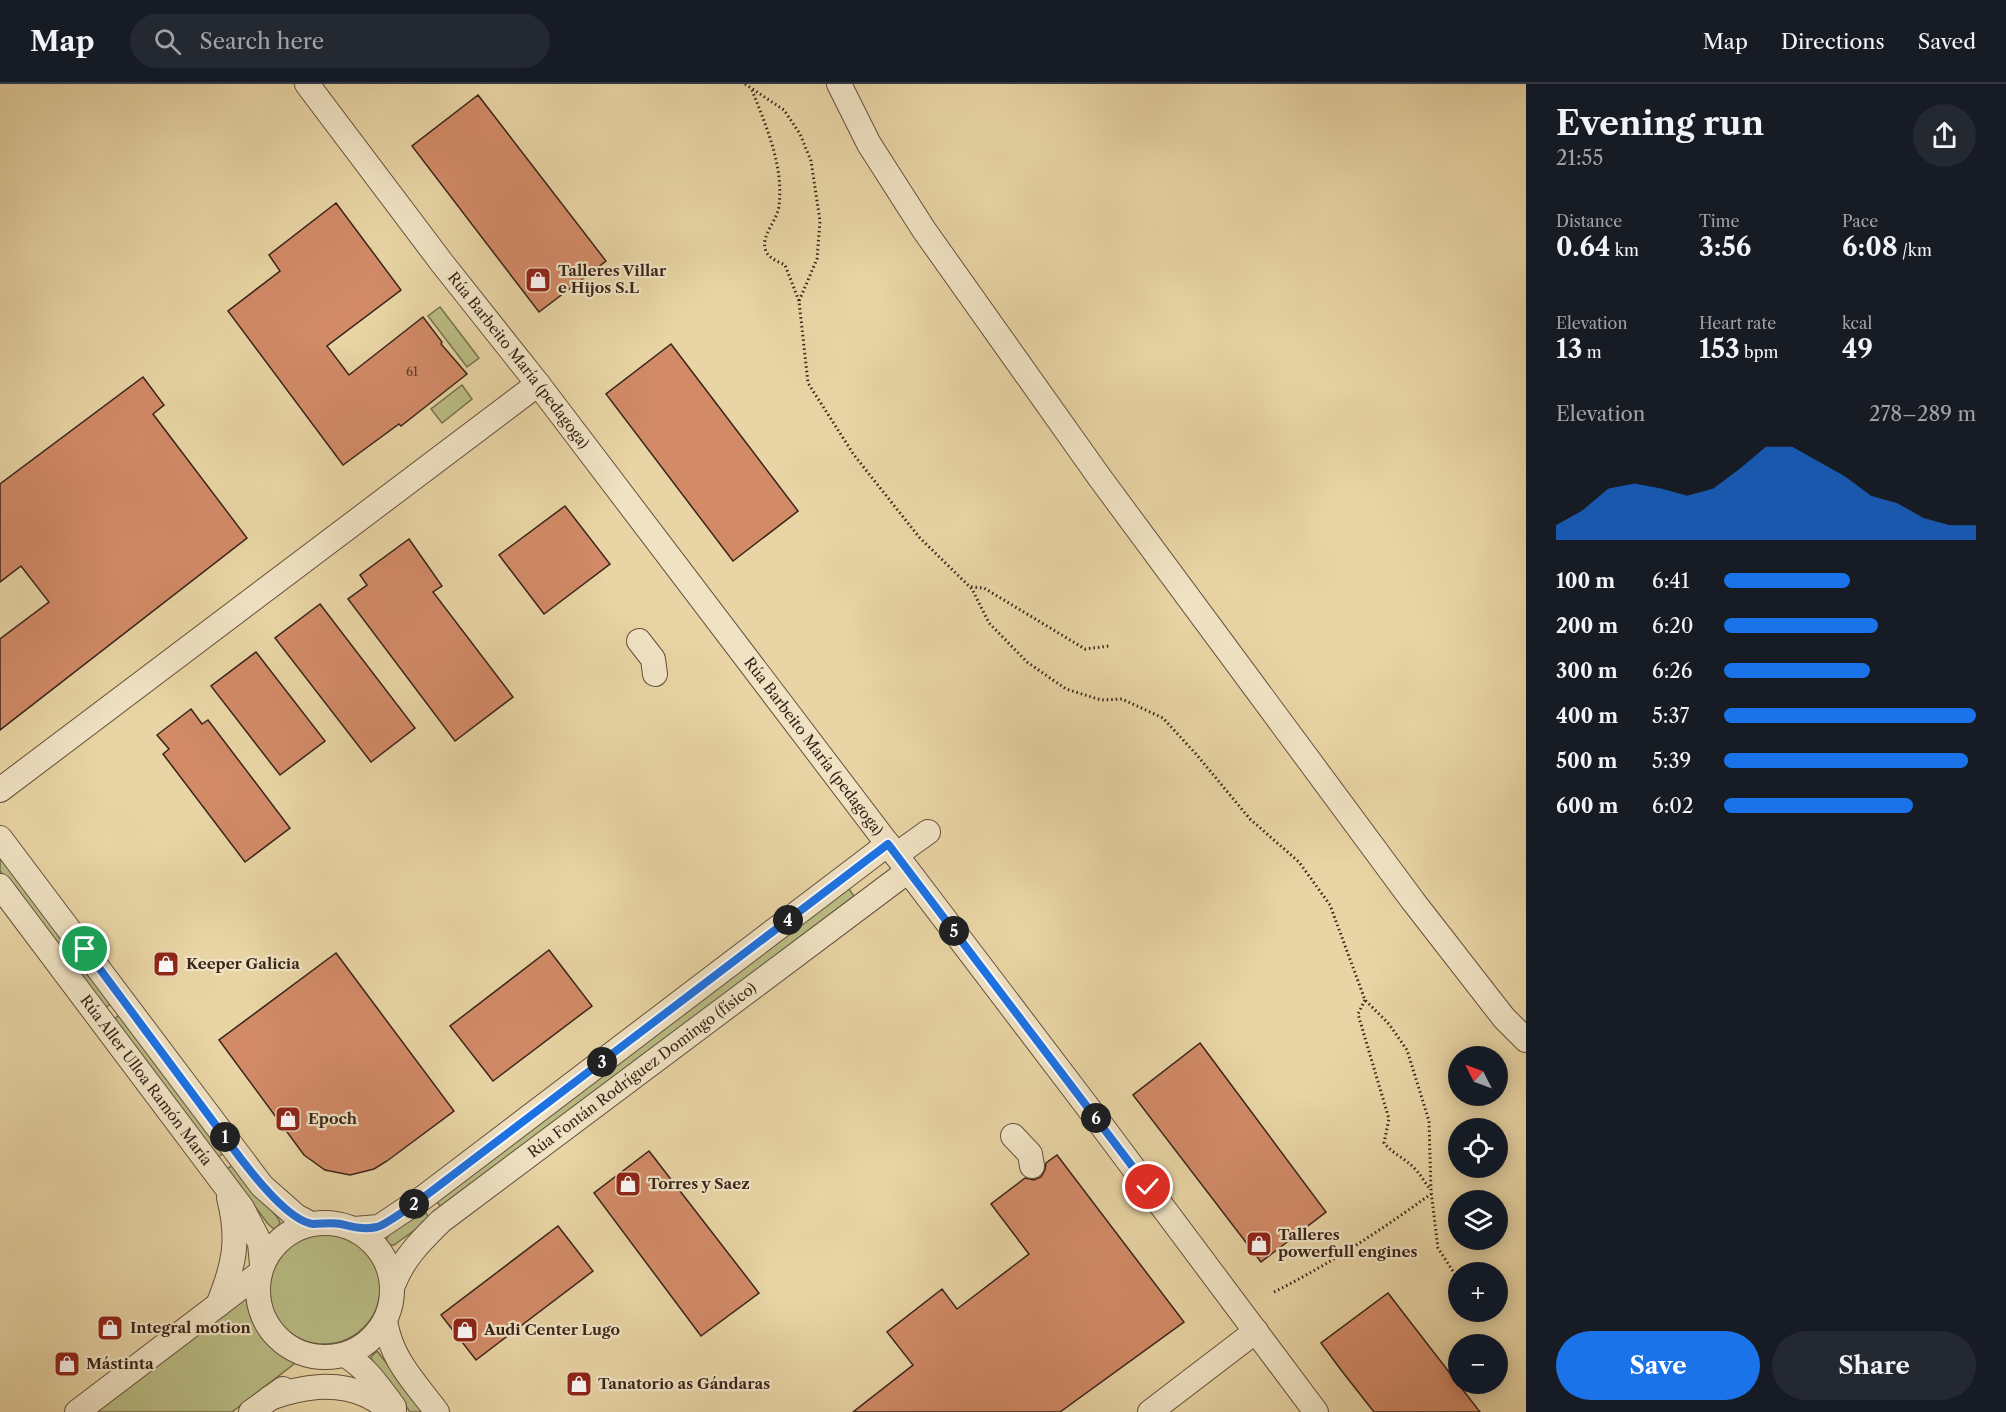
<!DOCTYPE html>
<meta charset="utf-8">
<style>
body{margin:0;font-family:"Libre Caslon Text",serif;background:#242831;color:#f1f3f6;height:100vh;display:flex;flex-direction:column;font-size:22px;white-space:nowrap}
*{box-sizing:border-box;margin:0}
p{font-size:20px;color:#9ea1a6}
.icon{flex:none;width:33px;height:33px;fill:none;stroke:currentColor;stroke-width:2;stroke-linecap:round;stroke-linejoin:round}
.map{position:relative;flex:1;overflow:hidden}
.details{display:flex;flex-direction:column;background:#171b24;width:480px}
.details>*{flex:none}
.needle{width:39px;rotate:312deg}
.fabs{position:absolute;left:1448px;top:962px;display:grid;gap:12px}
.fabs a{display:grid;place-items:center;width:60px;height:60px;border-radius:50%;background:#171b24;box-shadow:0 3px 15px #0003;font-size:30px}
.pin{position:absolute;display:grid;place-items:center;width:51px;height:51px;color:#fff;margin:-26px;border:3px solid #fff;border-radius:50%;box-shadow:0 2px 6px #0007}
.km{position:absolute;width:30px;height:30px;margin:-15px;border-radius:50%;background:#222;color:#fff;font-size:16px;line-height:30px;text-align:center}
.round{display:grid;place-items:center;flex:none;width:63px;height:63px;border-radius:32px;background:#242831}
.head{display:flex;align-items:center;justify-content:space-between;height:102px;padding:0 30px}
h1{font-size:33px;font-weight:700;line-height:45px}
.figures{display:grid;grid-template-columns:repeat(3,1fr);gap:9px;height:102px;padding:6px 30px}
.figures div{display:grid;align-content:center}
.figures b{font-size:26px;font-weight:700}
.figures small{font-size:16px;font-weight:400}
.figures p{font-size:16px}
.chart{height:168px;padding:12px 30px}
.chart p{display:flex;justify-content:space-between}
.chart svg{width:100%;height:108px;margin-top:6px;fill:#1a73e8;opacity:.7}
.button{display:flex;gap:12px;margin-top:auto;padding:12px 30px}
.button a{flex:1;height:69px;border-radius:36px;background:#1a73e8;color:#fff;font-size:24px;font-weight:700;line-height:69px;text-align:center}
.button a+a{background:#242831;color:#f1f3f6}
ul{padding:0 30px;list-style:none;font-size:20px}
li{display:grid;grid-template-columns:96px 72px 1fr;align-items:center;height:45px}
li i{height:15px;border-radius:8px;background:#1a73e8}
header{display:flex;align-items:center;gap:36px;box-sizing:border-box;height:84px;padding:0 30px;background:#171b24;border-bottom:2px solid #363941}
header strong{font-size:28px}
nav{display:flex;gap:33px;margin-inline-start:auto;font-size:21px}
.search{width:420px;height:54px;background:#242831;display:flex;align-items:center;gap:15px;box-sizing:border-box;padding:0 21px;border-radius:33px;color:#9ea1a6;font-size:22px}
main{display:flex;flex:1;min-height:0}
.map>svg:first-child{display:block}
.green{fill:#b9bc84;stroke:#79704f;stroke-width:1.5}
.building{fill:#d28a67;stroke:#39241a;stroke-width:1.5}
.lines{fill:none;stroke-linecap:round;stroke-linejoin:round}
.minor-casing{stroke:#65503c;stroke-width:26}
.path{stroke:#39241a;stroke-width:3;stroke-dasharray:1.5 3;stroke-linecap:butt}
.minor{stroke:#f0e3c4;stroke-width:24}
.route-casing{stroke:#fff;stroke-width:12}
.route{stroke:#1a73e8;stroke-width:8}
.labels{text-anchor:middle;stroke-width:4.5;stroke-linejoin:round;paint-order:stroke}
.number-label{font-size:12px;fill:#5f3e2d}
.poi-label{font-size:15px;font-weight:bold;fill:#39241a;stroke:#f0e3c4;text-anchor:start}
.street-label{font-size:15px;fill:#39241a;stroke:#f0e3c4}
</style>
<header>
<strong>Map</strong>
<div class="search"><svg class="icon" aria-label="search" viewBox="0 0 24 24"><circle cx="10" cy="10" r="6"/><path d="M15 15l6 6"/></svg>Search here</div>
<nav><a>Map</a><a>Directions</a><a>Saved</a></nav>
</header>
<main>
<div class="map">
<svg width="1526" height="1328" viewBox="0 0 1526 1328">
<rect width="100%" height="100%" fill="#e8d4a4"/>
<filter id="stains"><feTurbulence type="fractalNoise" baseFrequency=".00333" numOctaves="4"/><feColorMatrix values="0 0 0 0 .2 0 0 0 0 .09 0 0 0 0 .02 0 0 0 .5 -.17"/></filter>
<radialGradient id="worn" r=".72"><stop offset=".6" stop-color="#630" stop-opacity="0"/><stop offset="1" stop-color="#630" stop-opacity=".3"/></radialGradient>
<path class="green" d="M440,223L479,274L467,283L428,232Z
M462,301L472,315L442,339L431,325Z
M0,774L114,917L105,924L0,787Z
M847,802L854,812L442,1125L435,1115Z
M122,929L226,1067L217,1074L113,936Z
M236,1079L277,1133L280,1138L278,1143L274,1145L268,1140L227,1085Z
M423,1125L430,1135L394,1161H390L386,1156L389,1150Z
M268 1204a56 56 0 1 1 112 0a56 56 0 1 1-112 0Z
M247,1210C253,1245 266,1262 298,1277L232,1328H94Z
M377,1267L423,1325L420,1328H410L372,1276L371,1273Z"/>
<path class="building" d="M478,11L606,177L539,228L412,62Z
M336,119L401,206L327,262L349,291L423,233L442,258L441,260L467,290L401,342L399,340L343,381L228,227L280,187L269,171Z
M671,260L798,427L733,477L606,310Z
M143,293L164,321L153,330L247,454L0,646V555L49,518L21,482L0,498V400Z
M565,422L610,480L544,530L499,471Z
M409,455L442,502L433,508L513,613L455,657L348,515L367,501L360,491Z
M320,520L415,644L371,678L275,554Z
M256,568L325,657L280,691L211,602Z
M191,625L202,640L208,636L290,744L245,778L163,670L169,665L157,651Z
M549,866L592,922L493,997L450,942Z
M336,869L454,1027L387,1077L374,1085L350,1091L325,1086L304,1071L219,956Z
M1200,959L1326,1128L1261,1178L1133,1011Z
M649,1067L759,1209L701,1252L594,1109Z
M1057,1071L1184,1238L1060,1328H853L913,1281L887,1248L942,1205L957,1225L1029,1170L991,1120L1025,1094L1034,1096L1041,1093L1045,1086L1046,1079Z
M558,1142L593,1187L476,1276L441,1231Z
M1388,1209L1408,1235L1480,1328H1374L1341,1286L1321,1259Z"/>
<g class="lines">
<g class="minor-casing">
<g id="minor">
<path id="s1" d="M307,0L442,179L538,300L1096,1034L1316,1328"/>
<path d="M839,0L869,60L924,146L1100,394L1413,817L1504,934L1526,956"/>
<path d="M639,557L653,575L655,590"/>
<path d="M0,706L538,300"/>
<path d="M0,754L262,1102L296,1132L311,1140"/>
<path d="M896,771L928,748"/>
<path id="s2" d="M0,802L242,1124L260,1159L262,1181"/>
<path d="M1013,1052L1030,1070L1032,1082"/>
<circle cx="325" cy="1206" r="67"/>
<path d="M354,1145L379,1143L424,1113L888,760"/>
<path id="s3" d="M393,1201C404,1173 420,1158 441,1137L908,787"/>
<path d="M218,1221C234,1182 240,1156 229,1114"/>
<path d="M385,1237C392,1277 414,1297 437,1328"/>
<path d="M345,1271C366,1283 379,1303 394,1323"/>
<path d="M270,1314C301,1303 334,1297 366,1311C375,1315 385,1322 394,1328"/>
<path d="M77,1328L260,1189"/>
<path d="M251,1328L283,1305"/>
<path d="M1150,1328L1256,1247"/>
</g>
</g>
<path class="path" d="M745,0L784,26L800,50L811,77L820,137L817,175L799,217L808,299L854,371L919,453L972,505L989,539L1027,578L1066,605L1101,616L1122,615L1163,634L1196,670L1250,735L1299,778L1330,821L1365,916L1389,940L1407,966L1429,1037L1431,1107L1438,1164L1458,1195
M752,6C766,42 784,82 779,122C777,137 762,150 765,164C767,174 777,177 785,181L799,217
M971,503L984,504L1085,565L1109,562
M1365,916L1358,930L1389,1035L1384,1059C1393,1070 1405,1074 1415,1085C1421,1091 1425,1099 1430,1105
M1274,1208C1330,1180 1381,1146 1431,1110"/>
<use href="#minor" class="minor"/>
</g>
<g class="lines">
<g class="route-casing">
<path id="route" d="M85,865L241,1075C255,1093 289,1137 313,1140C322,1140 331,1138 341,1140C353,1143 364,1146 377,1143C388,1140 413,1120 424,1113L888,760L1148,1103"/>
</g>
<use href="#route" class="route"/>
</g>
<defs>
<g id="shop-square" transform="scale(1.35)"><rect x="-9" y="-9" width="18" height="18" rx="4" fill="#8f2418" stroke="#f0e3c4"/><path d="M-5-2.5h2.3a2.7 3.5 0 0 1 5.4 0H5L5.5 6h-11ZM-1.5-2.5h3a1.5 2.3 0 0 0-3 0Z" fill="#fff"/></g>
</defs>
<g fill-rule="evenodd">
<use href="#shop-square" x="538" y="196"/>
<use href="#shop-square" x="166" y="880"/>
<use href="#shop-square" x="288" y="1035"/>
<use href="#shop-square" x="628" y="1100"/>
<use href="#shop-square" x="1259" y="1160"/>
<use href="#shop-square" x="110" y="1244"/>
<use href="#shop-square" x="465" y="1246"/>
<use href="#shop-square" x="67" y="1280"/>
<use href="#shop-square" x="579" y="1300"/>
</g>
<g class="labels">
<g class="number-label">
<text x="412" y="292">61</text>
</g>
<g class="poi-label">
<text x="558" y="192">Talleres Villar<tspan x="558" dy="17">e Hijos S.L</tspan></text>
<text x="186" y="885">Keeper Galicia</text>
<text x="308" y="1040">Epoch</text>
<text x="648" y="1105">Torres y Saez</text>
<text x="1278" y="1156">Talleres<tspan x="1278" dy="17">powerfull engines</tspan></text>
<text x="130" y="1249">Integral motion</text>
<text x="484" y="1251">Audi Center Lugo</text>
<text x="86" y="1285">Mástinta</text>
<text x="598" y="1305">Tanatorio as Gándaras</text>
</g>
<g class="street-label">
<text dy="5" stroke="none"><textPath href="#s1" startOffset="348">Rúa Barbeito María (pedagoga)</textPath></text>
<text dy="5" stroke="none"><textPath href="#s1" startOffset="834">Rúa Barbeito María (pedagoga)</textPath></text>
<text dy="5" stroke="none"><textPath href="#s3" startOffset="332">Rúa Fontán Rodríguez Domingo (físico)</textPath></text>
<text dy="5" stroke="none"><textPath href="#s2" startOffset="243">Rúa Aller Ulloa Ramón María</textPath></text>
</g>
</g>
<rect width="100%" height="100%" filter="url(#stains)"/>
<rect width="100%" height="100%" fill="url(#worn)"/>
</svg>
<div class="fabs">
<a><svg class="needle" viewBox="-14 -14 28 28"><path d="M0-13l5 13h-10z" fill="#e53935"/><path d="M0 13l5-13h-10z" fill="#9ea1a6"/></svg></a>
<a><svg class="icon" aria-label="locate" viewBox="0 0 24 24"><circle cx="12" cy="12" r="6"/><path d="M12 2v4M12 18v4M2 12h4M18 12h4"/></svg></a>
<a><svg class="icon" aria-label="layers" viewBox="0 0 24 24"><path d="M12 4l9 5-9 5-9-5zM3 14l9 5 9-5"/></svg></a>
<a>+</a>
<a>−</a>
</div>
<div class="pin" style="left:85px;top:865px;background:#1e9e55"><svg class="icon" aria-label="arrive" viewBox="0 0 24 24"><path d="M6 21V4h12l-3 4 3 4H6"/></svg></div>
<div class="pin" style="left:1148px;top:1103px;background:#d93025"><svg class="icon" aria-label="check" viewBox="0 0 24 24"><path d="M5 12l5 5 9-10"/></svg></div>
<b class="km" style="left:225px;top:1053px">1</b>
<b class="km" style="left:414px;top:1120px">2</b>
<b class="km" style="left:602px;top:978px">3</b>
<b class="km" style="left:788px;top:836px">4</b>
<b class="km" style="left:954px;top:847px">5</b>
<b class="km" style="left:1096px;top:1034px">6</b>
</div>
<section class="details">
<div class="head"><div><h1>Evening run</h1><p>21:55</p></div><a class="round"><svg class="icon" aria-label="share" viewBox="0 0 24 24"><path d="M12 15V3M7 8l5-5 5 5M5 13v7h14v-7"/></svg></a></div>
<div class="figures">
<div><p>Distance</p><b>0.64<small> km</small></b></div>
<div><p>Time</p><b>3:56</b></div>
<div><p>Pace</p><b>6:08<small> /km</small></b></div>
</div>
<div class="figures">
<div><p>Elevation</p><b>13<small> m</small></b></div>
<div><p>Heart rate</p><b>153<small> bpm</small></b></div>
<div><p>kcal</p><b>49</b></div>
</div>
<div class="chart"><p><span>Elevation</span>278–289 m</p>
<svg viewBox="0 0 160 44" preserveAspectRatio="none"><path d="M0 44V38L10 32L20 23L30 21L40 23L50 26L60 23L70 15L80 6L90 6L100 12L110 18L120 26L130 29L140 35L150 38L160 38V44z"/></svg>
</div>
<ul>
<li><b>100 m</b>6:41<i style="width:50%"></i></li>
<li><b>200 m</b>6:20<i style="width:61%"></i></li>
<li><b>300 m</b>6:26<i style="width:58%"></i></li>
<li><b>400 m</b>5:37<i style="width:100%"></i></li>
<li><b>500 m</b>5:39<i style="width:97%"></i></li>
<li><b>600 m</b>6:02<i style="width:75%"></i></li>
</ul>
<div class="button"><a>Save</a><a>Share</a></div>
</section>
</main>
